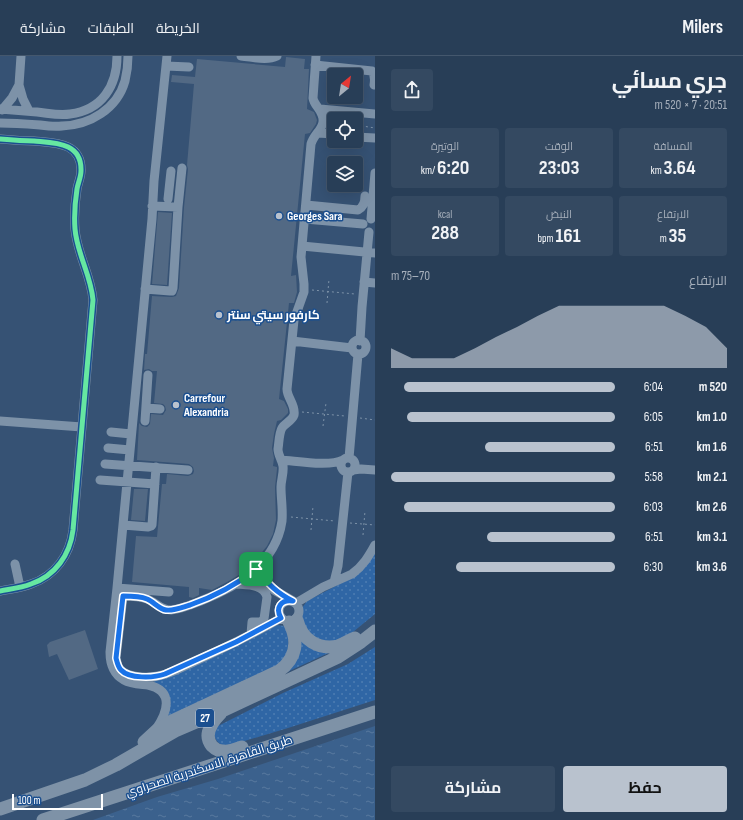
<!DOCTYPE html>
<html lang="ar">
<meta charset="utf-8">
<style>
body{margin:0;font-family:"Sofia Sans Condensed",Cairo,sans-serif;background:#344961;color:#f1f3f6;direction:rtl;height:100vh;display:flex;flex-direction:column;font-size:15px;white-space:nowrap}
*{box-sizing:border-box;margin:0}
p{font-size:13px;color:#a5aeba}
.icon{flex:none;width:22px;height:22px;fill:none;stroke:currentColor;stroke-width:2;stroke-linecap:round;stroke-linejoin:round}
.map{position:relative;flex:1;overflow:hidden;direction:ltr}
.panel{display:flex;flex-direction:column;background:#283e57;width:368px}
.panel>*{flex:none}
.needle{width:26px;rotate:30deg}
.fabs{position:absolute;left:327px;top:12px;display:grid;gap:8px}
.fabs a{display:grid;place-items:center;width:36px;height:36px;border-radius:4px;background:#283e57;box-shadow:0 4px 16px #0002,0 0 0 1px #44576d;font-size:20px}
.scale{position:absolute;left:12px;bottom:10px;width:91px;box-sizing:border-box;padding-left:4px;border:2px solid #fff;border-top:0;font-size:11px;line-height:14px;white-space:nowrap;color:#fff;-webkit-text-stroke:3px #1b4f8f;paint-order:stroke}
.pin{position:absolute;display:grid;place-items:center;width:34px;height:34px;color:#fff;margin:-17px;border-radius:8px;box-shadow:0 2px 6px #0006}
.round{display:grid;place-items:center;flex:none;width:42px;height:42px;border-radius:4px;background:#344961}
.overview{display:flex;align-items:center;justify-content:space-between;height:68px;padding:0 16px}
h1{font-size:22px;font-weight:700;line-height:30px}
.metrics{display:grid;grid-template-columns:repeat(3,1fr);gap:6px;height:68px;padding:4px 16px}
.metrics div{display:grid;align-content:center;border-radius:4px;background:#344961;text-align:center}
.metrics b{font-size:20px;font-weight:700}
.metrics small{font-size:11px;font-weight:400}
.metrics p{font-size:11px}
.chart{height:112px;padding:8px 16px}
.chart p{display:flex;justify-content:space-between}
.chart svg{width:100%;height:72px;margin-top:4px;fill:#b9c2ce;opacity:.7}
.action{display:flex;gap:8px;margin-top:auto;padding:8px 16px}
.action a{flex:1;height:46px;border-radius:4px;background:#b9c2ce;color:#111;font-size:16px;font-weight:700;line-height:46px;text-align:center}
.action a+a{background:#344961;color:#f1f3f6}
ul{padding:0 16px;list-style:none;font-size:13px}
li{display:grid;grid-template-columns:64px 48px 1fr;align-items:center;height:30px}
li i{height:10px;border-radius:5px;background:#b9c2ce}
header{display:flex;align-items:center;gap:24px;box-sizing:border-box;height:56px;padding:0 20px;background:#283e57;border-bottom:1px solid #44576d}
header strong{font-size:19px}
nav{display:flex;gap:22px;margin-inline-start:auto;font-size:14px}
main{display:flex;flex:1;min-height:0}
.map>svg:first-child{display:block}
.grass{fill:url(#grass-dots)}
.water{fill:url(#water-ripples)}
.building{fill:#526984}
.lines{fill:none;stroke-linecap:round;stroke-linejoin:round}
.path{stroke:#7d92a8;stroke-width:1;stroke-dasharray:2 3;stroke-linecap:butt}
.minor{stroke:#7d92a8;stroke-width:9}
.highway{stroke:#7e92a7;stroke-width:13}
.cycleway-casing{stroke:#1b4f8f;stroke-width:8}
.cycleway{stroke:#66e7a1;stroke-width:5}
.route-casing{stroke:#fff;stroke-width:8}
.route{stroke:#1a73e8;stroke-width:5}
.poi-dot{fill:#b9c2ce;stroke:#1b4f8f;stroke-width:1.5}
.labels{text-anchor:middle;stroke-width:3;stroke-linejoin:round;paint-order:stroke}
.shield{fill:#1b4f8f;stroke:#bbcadd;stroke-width:1}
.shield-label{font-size:11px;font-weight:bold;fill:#fff}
.poi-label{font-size:12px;font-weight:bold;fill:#fff;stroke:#1b4f8f;text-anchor:start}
.street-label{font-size:12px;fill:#fff;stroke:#1b4f8f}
</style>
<header>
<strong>Milers</strong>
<nav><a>الخريطة</a><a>الطبقات</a><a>مشاركة</a></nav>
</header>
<main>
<section class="panel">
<div class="overview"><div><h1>جري مسائي</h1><p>20:51 · 7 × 520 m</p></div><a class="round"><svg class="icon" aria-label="share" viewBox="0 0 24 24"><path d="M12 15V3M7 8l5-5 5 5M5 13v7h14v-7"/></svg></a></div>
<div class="metrics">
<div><p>المسافة</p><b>3.64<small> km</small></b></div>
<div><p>الوقت</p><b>23:03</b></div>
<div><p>الوتيرة</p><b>6:20<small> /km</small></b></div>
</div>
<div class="metrics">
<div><p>الارتفاع</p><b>35<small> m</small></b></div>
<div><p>النبض</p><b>161<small> bpm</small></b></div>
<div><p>kcal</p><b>288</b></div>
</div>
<div class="chart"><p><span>الارتفاع</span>70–75 m</p>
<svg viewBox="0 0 160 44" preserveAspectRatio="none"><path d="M0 44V32L10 38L20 38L30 38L40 32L50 25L60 19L70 12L80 6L90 6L100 6L110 6L120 6L130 6L140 12L150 19L160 32V44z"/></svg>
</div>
<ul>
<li><b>520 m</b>6:04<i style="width:94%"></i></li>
<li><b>1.0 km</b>6:05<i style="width:93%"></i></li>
<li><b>1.6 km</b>6:51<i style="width:58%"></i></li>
<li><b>2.1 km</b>5:58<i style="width:100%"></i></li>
<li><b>2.6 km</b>6:03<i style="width:94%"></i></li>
<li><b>3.1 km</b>6:51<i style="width:57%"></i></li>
<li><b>3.6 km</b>6:30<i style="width:71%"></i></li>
</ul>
<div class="action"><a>حفظ</a><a>مشاركة</a></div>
</section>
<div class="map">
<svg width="375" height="764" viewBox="0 0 375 764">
<defs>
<pattern id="grass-dots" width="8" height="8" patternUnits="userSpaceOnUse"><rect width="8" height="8" fill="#2f66a5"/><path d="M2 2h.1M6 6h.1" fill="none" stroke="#4e7db2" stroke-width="1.8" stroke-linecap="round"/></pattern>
<pattern id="water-ripples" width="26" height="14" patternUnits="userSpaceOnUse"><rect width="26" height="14" fill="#3b618d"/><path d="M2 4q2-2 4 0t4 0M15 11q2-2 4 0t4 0" fill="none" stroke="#58799e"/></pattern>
</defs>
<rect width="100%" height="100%" fill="#365274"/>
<path class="grass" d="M375,492V558L342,585L315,586L301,563L302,552L307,545L355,520Z
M278,569L284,570L289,573L288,604L164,667L169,655L155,628L154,624Z
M299,584L335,594L287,616Z
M375,591V644L288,672L228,690C220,690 215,685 214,677L218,670L220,669L283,637L348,608Z"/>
<path class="water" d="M375,670V764H93L157,741L218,723Z"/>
<path class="building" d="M286,1L305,3L304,13H309L307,53L314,56L317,64L316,68L310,77L305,78L291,220L296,219L297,236L294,247H289L279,343L284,345L288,353V357L281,364L277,365L274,378L272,392L274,402L273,410L277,411V413L275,431L276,464L273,478L267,490L259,500L250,510L239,519L227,526L212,534L199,532V539L193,542L189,541V531L132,526L136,480L157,481L162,428H166L167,418L188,420L193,418L194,415L193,411L189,408L137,404L139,367L142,370L147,371L150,368L151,358L163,359L166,354L165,350L163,348L154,347L157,315H152L149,313L144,314L145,298H147L152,240L172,241L176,240L179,232L184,151L188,113L187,109L194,28L171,26L172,19L195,21L197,3L285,11Z
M158,156L172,157L167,229L152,228Z
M134,433H148L145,465L131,464Z
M85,574L98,613L69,624L57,598L49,601L47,589L50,586Z"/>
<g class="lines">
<path class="path" d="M356,69L375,72
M312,234L355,238
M327,247L329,223
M302,356L345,360
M360,362L375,364
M323,370L326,347
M291,461L335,465
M350,467L375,469
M311,474L313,450
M363,479L365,455"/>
<path class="minor" d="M21,0L19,29L23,43L29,55
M241,0C253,1 267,5 277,0
M315,9L372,15C375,19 375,23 374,29
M166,10L189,11
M0,53C12,54 24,55 37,56C48,57 59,60 70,58C102,54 117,30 117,0
M320,53L375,58
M2,54L12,42L19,29
M0,67C13,67 27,68 40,69C47,70 55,71 62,70C90,69 117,53 125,25C127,17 128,8 128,0
M318,77L334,78
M356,81L375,82
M0,83C11,84 22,85 34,85C54,87 82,86 81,115C81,121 78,127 77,133C75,146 74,160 75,173C77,198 91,219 93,244L73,474C70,499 55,520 31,528C21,532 10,533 0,535
M168,143L171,115
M306,149L358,154C364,151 365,146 365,140
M152,150L178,151
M305,163L363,168
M371,163L375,117
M302,190L375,197
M364,226L375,227
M145,233L170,235H172L173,232L178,151L182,112
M352 291a7 7 0 1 1 14 0a7 7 0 1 1-14 0Z
M292,285L352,292
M360,285L362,251L369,176
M146,352L160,353
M0,365L82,371
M145,365L148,319
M111,376L131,378
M108,392L130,394
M341 409a7 7 0 1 1 14 0a7 7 0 1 1-14 0Z
M349,402L358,298
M281,404C297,405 329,411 343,404
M105,408L188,414
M353,414L361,413L375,414
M100,424L155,428
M123,469L148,471L151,470L152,469L156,411
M15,508L20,531
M256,513L274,534L293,545
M334,526L338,510L348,416
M236,528C247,529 264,528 267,541L264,563L261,566H252L251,578
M117,532L169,536
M279 555a10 10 0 1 1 20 0a10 10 0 1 1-20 0Z
M296,547L323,531L352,518C363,510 369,500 375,489
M281,562C254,578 226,591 198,604C186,609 172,618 158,620C149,622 127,622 120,613C117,610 117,606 116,602L123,540C130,540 139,540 147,543C156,546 160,554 171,554C182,553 193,548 203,544C239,530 276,506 282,465C283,453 281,443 281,431C281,424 284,417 283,410C282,404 278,399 278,393C279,387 279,377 282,372C285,367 292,365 294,359C296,349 287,342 287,333L294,264L304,236V228L301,201L311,88C314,77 327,71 322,59C320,52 314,49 313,42L316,0
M156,673C167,657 175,635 148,629C141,628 131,628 124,624C113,618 110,608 110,596L117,532L152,163L154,125L167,0"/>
<path class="highway" d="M297,564C302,584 318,594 338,590C344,588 349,584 355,582
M221,657C213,665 202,678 212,690C215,693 219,695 223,695C229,696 236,693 242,691
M144,686L157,674L170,666L279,615C297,602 299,585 289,566
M0,753L85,724L116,709L175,675L224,654L338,601L361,586L375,575
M43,764L375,656"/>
<g class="cycleway-casing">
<path id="cycleway" d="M0,83C11,84 22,85 34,85C54,87 82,86 81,115C81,121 78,127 77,133C75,146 74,160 75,173C77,198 91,219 93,244L73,474C70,499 55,520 31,528C21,532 10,533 0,535"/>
</g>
<use href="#cycleway" class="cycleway"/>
</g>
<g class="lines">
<g class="route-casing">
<path id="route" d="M256,513C268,527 275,536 293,545C281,543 275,552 281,562L236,586L165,618C154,622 129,623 121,614C118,611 117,606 116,602L123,540C131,540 140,540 147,543C154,546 159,553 166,554C174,555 183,551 190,549C216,540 235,530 256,513Z"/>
</g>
<use href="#route" class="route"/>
</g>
<g class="poi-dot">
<circle cx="279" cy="160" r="4"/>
<circle cx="219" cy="259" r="4"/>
<circle cx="176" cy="349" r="4"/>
</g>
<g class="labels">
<rect class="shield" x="196" y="653" width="18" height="18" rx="3"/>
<g class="shield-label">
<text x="205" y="666">27</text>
</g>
<g class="poi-label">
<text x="287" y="164">Georges Sara</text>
<text x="227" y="263">كارفور سيتي سنتر</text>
<text x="184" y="346">Carrefour<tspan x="184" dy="14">Alexandria</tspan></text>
</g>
<g class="street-label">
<text transform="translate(209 710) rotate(-18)" y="4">طريق القاهرة, الاسكندرية الصحراوي</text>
</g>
</g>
</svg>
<div class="fabs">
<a><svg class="needle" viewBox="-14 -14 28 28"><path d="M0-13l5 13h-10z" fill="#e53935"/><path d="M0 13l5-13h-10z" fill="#a5aeba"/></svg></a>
<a><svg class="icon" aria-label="locate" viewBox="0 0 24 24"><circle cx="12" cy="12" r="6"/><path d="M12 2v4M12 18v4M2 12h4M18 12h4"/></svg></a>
<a><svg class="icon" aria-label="layers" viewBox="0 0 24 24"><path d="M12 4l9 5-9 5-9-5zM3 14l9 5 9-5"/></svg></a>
</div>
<div class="scale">100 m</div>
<div class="pin" style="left:256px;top:513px;background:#1e9e55"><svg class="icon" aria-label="arrive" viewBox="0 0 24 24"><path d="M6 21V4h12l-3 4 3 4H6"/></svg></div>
</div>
</main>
